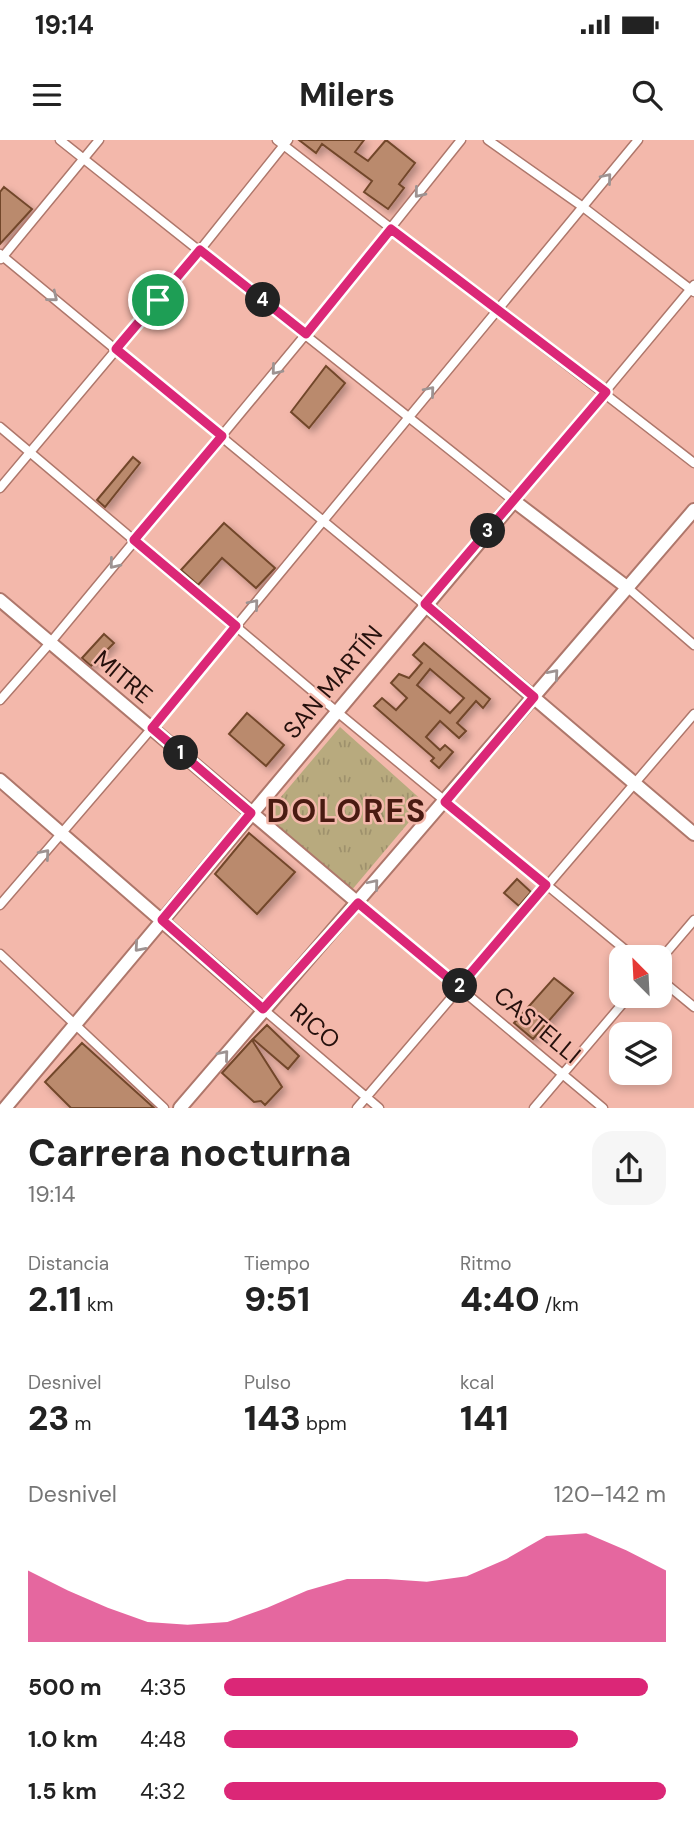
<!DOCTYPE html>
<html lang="es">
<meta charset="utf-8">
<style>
body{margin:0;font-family:"DM Sans",sans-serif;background:#f6f6f6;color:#222;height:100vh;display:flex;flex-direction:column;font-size:26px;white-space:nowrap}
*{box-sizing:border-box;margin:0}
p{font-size:23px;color:#767676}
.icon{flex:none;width:38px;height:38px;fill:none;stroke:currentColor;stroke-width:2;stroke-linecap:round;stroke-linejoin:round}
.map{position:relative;height:968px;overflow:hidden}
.drawer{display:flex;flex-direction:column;background:#fff;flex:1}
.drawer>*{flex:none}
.needle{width:46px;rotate:336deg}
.buttons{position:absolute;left:609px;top:805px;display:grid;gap:14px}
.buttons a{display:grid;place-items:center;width:63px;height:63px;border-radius:14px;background:#fff;box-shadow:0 4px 10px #0003;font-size:35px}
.pin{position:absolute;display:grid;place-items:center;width:60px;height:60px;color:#fff;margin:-30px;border:4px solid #fff;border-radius:50%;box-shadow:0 2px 7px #0007}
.km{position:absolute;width:35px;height:35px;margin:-18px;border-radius:50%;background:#222;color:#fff;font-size:19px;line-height:35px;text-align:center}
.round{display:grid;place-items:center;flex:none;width:74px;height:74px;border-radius:21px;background:#f6f6f6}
.summary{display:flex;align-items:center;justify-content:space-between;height:119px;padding:0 28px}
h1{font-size:38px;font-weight:800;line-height:52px}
.figures{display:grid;grid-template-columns:repeat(3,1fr);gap:10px;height:119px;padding:7px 28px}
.figures div{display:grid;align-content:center}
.figures b{font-size:35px;font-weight:800}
.figures small{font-size:19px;font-weight:400}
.figures p{font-size:19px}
.chart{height:196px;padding:14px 28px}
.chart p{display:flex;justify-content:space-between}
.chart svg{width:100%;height:126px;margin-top:7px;fill:#db2777;opacity:.7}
ul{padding:0 28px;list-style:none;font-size:23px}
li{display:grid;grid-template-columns:112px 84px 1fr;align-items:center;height:52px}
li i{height:18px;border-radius:9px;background:#db2777}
.status{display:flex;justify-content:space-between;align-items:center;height:49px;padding:0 35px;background:#fff;direction:ltr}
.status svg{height:19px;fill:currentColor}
header{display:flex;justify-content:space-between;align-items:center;height:91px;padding:0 28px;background:#fff;font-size:32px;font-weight:800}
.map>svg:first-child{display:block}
.park{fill:url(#park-tufts)}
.building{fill:#ba8a6d;stroke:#72472b;stroke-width:2;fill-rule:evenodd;filter:url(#shadow)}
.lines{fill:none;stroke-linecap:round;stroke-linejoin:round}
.street-casing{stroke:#ae776b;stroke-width:11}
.secondary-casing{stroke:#ae776b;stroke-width:16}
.street{stroke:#fff;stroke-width:8}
.secondary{stroke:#fff;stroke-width:12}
.oneway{stroke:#9d9392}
.route-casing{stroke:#fff;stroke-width:14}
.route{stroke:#db2777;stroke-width:9}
.labels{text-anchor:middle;stroke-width:5;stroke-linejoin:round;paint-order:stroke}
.street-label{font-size:24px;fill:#25100c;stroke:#f3b8ab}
.district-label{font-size:32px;font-weight:bold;letter-spacing:2px;fill:#491b12;stroke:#f3b8ab}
</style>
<div class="status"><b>19:14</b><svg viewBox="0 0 49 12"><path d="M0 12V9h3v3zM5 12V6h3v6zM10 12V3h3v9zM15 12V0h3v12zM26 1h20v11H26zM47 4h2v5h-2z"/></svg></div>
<header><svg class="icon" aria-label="menu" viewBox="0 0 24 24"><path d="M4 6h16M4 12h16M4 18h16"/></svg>Milers<svg class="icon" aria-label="search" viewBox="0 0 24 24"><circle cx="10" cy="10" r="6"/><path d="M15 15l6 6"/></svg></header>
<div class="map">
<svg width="694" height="968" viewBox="0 0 694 968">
<defs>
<pattern id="park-tufts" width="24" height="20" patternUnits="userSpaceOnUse" patternTransform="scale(1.75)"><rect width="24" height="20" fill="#b8aa7e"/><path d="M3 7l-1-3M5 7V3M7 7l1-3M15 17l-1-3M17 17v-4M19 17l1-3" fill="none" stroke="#9e916c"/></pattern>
<filter id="shadow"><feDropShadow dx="4" dy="4" stdDeviation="3.5" flood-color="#0004"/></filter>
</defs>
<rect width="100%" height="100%" fill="#f3b8ab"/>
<path class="park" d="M340,587L425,663L351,751L264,677Z"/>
<path class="building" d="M299,0H364L355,12L368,21L386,0L415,23L399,44L404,48L388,69L364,52L372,41L322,4L316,13Z
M4,47L32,69L0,104V52Z
M326,226L345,243L309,288L291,272Z
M133,317L140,323L105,367L97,360Z
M224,383L275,428L256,448L222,418L198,445L181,430Z
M104,494L114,503L91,526L82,518Z
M424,503L490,559L483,568L476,561L457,583L466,591L459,598L440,581L426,597L440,610L445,605L453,612L439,628L431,621L434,618L374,566L382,558L396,570L407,558L391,543L399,534L409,538L422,523L413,515ZM430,529L464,558L450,573L417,545Z
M247,573L284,605L266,626L229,594Z
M249,693L295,732L257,774L215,734Z
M517,739L531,752L519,766L504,753Z
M554,838L573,853L533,899L514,883Z
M267,885L299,916L288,929L253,899Z
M252,900L282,947L265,965L261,961L254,962L222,933Z
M82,903L154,968H71L45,942Z"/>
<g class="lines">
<g class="street-casing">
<path id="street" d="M60,0L514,361L694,145
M277,0L694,323
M488,0L583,67L694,152
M0,114L425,465
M1,119L99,0
M0,287L336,571L634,817
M0,348L200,110L288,0
M628,448L694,505
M0,560L50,503L306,194L461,0
M358,763L603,968
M0,765L152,588L638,0
M0,814L164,968
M660,820L694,780
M660,839L694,867
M263,869L379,968
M357,968L694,574
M534,968L629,856"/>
</g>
<g class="secondary-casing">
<path id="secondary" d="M0,460L358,763
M425,465L694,694
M0,640L263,869
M5,968L514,361L628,448
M180,968L694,370"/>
</g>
<use href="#street" class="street"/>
<use href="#secondary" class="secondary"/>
</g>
<defs><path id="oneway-chevron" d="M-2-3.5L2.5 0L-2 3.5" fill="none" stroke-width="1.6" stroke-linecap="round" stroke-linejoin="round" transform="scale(1.75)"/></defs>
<g class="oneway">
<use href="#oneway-chevron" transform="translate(607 38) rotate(-50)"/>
<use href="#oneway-chevron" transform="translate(419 53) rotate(129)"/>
<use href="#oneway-chevron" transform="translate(53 157) rotate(39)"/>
<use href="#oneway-chevron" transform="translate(276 230) rotate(130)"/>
<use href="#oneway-chevron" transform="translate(430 251) rotate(-50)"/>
<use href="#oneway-chevron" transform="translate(114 424) rotate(129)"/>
<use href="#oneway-chevron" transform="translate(254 464) rotate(-50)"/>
<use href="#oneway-chevron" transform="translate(554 534) rotate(-49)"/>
<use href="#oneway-chevron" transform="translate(45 714) rotate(-49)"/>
<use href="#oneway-chevron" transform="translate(374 744) rotate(-50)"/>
<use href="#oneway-chevron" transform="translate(139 807) rotate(131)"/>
<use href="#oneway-chevron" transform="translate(224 915) rotate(-50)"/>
</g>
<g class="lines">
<g class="route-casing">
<path id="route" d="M391,89L606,252L425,464L534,557L445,662L546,745L459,847L358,763L263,869L162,780L251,673L152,588L236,486L134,400L222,296L116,209L200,110L306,194Z"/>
</g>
<use href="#route" class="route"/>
</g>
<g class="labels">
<g class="street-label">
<text transform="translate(123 537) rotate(40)" y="8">MITRE</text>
<text transform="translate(333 542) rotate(-50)" y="8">SAN MARTÍN</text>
<text transform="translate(537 885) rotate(40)" y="8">CASTELLI</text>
<text transform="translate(315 886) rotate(40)" y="8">RICO</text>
</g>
<g class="district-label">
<text x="347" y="682">DOLORES</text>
</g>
</g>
</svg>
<div class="buttons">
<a><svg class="needle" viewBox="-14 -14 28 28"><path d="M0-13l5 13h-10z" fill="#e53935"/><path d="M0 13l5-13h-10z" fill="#767676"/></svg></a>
<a><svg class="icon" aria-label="layers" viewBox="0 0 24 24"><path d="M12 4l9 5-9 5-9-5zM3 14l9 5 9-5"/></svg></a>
</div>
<div class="pin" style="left:158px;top:160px;background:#1e9e55"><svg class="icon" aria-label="arrive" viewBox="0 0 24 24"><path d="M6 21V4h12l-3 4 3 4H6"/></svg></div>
<b class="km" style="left:181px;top:613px">1</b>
<b class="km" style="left:460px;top:846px">2</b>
<b class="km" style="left:488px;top:391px">3</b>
<b class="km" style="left:263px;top:160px">4</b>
</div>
<section class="drawer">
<div class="summary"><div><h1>Carrera nocturna</h1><p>19:14</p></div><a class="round"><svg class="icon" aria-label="share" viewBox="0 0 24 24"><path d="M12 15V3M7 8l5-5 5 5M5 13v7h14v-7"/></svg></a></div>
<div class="figures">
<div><p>Distancia</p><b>2.11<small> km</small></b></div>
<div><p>Tiempo</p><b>9:51</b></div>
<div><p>Ritmo</p><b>4:40<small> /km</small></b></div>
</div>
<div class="figures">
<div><p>Desnivel</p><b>23<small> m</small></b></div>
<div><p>Pulso</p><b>143<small> bpm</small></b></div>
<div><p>kcal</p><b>141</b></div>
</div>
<div class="chart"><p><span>Desnivel</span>120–142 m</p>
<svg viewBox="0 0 160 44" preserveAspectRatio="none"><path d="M0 44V19L10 26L20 32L30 37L40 38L50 37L60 32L70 26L80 22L90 22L100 23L110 21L120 15L130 7L140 6L150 12L160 19V44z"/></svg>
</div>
<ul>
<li><b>500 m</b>4:35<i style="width:96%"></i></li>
<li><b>1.0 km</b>4:48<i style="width:80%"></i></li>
<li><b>1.5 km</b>4:32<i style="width:100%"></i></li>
</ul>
</section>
